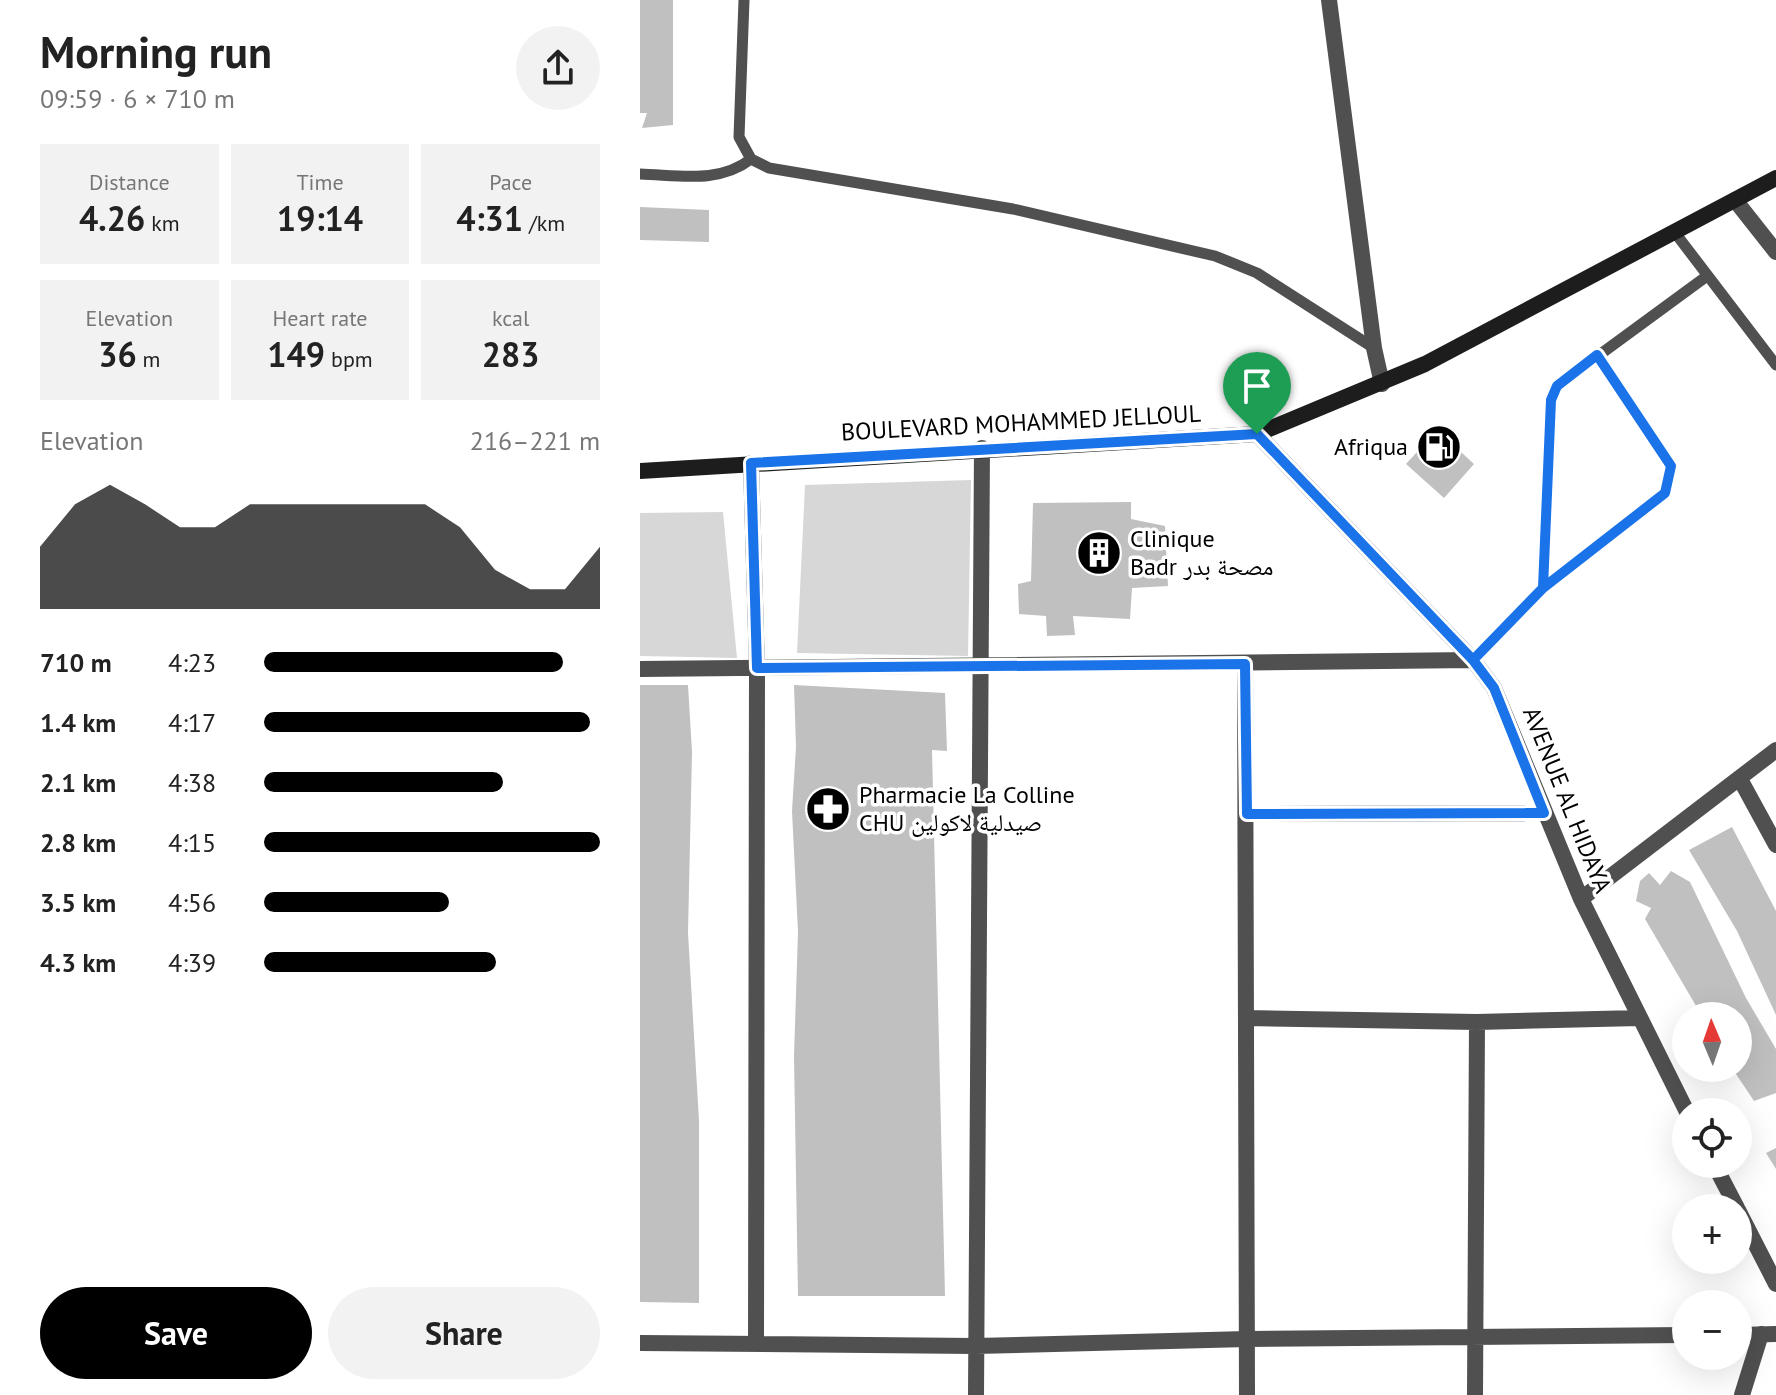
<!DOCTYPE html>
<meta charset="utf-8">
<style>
body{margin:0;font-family:"PT Sans","Noto Naskh Arabic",sans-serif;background:#f2f2f2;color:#222;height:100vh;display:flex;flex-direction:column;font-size:30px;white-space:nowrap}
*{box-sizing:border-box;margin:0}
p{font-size:26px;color:#767676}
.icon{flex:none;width:44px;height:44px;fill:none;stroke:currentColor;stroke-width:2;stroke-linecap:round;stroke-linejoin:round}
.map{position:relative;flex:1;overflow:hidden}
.sheet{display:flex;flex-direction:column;background:#fff;width:640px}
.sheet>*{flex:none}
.needle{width:52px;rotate:358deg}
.controls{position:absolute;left:1032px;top:1002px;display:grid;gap:16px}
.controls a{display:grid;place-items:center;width:80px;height:80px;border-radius:50%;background:#fff;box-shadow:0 8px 32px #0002;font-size:40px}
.pin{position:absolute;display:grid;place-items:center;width:68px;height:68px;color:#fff;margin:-82px -34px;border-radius:50% 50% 50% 0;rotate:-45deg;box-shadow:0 0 8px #0007}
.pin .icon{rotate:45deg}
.round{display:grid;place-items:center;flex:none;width:84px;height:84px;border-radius:42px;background:#f2f2f2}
.head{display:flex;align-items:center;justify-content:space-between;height:136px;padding:0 40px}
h1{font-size:44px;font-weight:700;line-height:60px}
.metrics{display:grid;grid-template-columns:repeat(3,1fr);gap:12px;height:136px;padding:8px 40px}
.metrics div{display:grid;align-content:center;border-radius:0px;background:#f2f2f2;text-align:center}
.metrics b{font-size:34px;font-weight:700}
.metrics small{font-size:22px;font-weight:400}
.metrics p{font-size:22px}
.chart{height:224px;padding:16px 40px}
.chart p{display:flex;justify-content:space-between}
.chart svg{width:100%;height:144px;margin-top:8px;fill:#000;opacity:.7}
.primary-button{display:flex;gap:16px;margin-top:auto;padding:16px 40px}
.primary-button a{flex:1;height:92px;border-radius:48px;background:#000;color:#fff;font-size:32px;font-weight:700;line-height:92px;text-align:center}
.primary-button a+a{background:#f2f2f2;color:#222}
ul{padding:0 40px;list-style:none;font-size:26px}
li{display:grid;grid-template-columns:128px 96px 1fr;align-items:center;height:60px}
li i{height:20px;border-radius:10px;background:#000}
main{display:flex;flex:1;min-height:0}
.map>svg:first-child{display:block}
.green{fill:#d7d7d7}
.building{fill:#c0c0c0}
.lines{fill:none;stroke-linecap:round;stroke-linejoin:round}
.lane{stroke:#505050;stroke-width:11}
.street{stroke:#505050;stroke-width:16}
.secondary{stroke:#1d1d1d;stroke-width:16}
.route-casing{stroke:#fff;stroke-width:16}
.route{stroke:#1a73e8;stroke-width:10}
.labels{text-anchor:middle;stroke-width:7;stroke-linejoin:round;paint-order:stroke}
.street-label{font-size:24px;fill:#000;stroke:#fff}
.poi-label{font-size:24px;fill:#000;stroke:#fff;text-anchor:start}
</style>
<main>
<section class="sheet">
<div class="head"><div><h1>Morning run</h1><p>09:59 · 6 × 710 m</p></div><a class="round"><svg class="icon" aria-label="share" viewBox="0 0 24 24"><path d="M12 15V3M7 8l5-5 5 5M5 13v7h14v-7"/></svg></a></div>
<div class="metrics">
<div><p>Distance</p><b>4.26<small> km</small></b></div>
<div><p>Time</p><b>19:14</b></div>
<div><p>Pace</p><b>4:31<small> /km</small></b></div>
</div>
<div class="metrics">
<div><p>Elevation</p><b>36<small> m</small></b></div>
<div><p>Heart rate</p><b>149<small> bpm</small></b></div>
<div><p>kcal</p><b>283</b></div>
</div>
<div class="chart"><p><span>Elevation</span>216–221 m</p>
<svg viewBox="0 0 160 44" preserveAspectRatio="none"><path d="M0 44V25L10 12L20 6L30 12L40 19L50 19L60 12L70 12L80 12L90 12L100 12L110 12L120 19L130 32L140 38L150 38L160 25V44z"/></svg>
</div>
<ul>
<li><b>710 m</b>4:23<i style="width:89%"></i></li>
<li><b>1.4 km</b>4:17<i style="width:97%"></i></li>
<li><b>2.1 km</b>4:38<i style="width:71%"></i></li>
<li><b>2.8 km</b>4:15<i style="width:100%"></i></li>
<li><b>3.5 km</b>4:56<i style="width:55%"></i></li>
<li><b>4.3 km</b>4:39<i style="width:69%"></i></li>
</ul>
<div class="primary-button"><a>Save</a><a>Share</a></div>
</section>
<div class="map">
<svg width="1136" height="1395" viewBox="0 0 1136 1395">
<rect width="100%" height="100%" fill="#fff"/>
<path class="green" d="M331,480L328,656L157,653L165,485Z
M83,512L97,658L0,656V513Z"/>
<path class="building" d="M0,0H33V125L2,128L7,113H0Z
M0,207L69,210V242L0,240Z
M797,430L834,464L804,498L766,464Z
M491,502V519L525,526L528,586L492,588L490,619L433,616L435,635L407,636L406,616L379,614L378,584L391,581L393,503Z
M0,685H48L52,752L48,933L59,1121V1303L0,1302Z
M154,685L305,693L307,751L292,750L305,1296H158L154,1056L158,932L152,811L156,747Z
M1092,827L1136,911V1015L1097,931L1049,850Z
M1031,871L1050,882L1106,998L1136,1049V1093L1114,1101L1092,1068H1098V1016H1062L1005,919L1011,908L996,901L1000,881L1009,873L1020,885Z
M1136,1148V1169L1126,1153Z"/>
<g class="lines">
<path class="lane" d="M104,0L99,137L111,159L129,168L373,209L575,256L617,273L734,348
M0,174C39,175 79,184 111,159
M1036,234L1136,365
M903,588L911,400L917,386L1067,276
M833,660L903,588L1025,493L1031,466L957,355"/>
<path class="street" d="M689,0L734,348L742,384
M1095,200L1136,252
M617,434L833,660L854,688L941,899L1047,1112
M111,463L117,668L116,1344
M605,664L607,1395
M0,669L833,660
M1100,779L1136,845
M607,814L904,813
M941,899L1136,750
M608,1018L837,1022L999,1018
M1074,1164L1097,1208
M1098,1210L1136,1284
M1098,1335L1136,1334
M0,1343L335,1346L607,1339L1046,1335
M336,1395L342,448
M835,1395L837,1022
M1102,1395L1121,1334"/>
<path class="secondary" d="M0,471L617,434L785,364L1136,178"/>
</g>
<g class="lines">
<g class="route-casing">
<path id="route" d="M617,434L111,463L117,668L605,664L607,814L904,813L854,688L833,660L903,588L1025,493L1031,466L957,355L917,386L911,400L903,588L833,660L617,434"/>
</g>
<use href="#route" class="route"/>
</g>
<defs>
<g id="fuel-disc" transform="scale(2.3)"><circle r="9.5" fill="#000" stroke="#fff"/><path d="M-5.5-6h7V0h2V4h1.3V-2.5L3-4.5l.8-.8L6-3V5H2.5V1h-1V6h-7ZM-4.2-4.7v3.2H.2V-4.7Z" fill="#fff"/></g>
<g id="building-disc" transform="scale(2.3)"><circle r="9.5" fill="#000" stroke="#fff"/><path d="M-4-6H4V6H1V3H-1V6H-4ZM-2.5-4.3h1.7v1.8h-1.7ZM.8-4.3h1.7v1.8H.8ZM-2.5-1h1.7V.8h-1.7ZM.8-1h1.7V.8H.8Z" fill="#fff"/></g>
<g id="pharmacy-disc" transform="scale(2.3)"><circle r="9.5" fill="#000" stroke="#fff"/><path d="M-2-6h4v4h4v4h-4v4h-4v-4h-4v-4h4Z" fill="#fff"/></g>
</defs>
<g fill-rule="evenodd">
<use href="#fuel-disc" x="799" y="447"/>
<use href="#building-disc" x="459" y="553"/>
<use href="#pharmacy-disc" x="188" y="809"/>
</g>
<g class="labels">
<g class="street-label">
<text transform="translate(381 423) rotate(-3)" y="8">BOULEVARD MOHAMMED JELLOUL</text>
<text transform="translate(927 800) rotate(68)" y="8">AVENUE AL HIDAYA</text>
</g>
<g class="poi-label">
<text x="768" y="455" text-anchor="end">Afriqua</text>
<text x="490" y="547">Clinique<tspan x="490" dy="28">Badr مصحة بدر</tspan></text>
<text x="219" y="803">Pharmacie La Colline<tspan x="219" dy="28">CHU صيدلية لاكولين</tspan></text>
</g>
</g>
</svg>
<div class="controls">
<a><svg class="needle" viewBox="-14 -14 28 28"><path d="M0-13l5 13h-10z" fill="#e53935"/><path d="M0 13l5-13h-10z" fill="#767676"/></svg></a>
<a><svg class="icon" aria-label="locate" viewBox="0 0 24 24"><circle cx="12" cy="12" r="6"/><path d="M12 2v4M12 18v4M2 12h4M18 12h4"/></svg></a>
<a>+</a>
<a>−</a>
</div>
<div class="pin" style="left:617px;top:434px;background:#1e9e55"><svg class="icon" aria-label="arrive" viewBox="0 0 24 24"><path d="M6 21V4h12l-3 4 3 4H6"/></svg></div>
</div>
</main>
